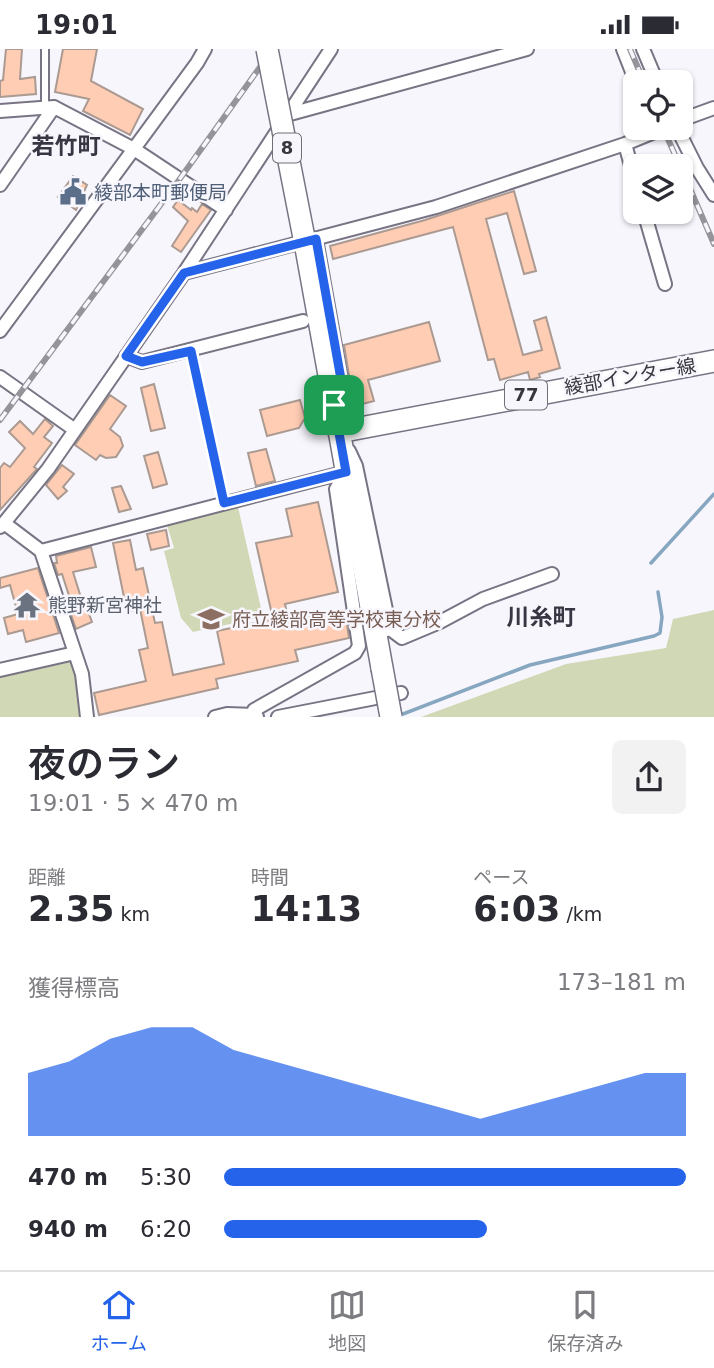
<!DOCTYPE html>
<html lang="ja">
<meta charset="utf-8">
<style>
body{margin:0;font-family:"DejaVu Sans","Noto Sans JP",sans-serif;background:#f2f2f3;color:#2b2b33;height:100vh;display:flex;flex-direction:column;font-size:26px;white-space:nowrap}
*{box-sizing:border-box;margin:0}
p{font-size:23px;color:#7c7c81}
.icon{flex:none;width:38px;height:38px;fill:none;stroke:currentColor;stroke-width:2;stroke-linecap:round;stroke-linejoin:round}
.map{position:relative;height:668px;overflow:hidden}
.side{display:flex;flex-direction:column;background:#fff;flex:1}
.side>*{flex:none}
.controls{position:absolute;left:623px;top:21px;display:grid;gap:14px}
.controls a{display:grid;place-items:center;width:70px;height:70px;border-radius:10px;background:#fff;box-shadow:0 2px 5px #0004;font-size:35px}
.pin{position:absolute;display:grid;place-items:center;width:60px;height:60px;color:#fff;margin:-30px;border-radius:14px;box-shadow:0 4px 10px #0006}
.round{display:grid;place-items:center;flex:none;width:74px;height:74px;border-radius:10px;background:#f2f2f3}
.headline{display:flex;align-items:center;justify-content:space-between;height:119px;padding:0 28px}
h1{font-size:38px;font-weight:600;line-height:52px}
.figures{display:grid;grid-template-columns:repeat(3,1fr);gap:10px;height:119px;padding:7px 28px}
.figures div{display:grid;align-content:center}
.figures b{font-size:35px;font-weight:600}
.figures small{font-size:19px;font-weight:400}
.figures p{font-size:19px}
.chart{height:196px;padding:14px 28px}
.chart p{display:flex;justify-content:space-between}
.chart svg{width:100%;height:126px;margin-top:7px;fill:#2563eb;opacity:.7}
ul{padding:0 28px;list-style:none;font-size:23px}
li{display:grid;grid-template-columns:112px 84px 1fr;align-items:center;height:52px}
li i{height:18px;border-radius:9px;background:#2563eb}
.status{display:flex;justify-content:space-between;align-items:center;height:49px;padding:0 35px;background:#fff;direction:ltr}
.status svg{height:19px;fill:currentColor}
.menu{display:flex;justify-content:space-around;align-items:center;height:98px;border-top:2px solid #e1e1e2;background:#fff;font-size:19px;color:#7c7c81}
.menu a{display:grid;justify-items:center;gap:4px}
.menu .active{color:#2563eb}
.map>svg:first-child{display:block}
.green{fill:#d1d8b5}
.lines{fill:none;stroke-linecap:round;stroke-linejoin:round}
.stream{stroke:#86a7bf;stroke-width:3.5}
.building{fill:#ffcdb4;stroke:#ab9a91;stroke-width:2}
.lane-casing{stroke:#787484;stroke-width:10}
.street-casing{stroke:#787484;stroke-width:16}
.primary-casing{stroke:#787484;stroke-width:24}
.lane{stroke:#fff;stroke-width:6}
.street{stroke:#fff;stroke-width:12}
.primary{stroke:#fff;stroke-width:21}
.rail-casing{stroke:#96949b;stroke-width:6}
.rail{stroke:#f7f6fd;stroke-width:3.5;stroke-dasharray:10;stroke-linecap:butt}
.primary-bridge-casing{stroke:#787484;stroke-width:24;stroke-linecap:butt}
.primary-bridge{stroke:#fff;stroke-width:21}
.route-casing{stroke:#fff;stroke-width:14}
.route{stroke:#2563eb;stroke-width:9}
.labels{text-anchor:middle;stroke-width:5;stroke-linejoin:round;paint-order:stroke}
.shield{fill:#f7f6fd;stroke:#717077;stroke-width:2}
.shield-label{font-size:18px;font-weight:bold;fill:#38363d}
.service-label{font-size:19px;fill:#4e5e75;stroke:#f7f6fd;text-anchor:start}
.street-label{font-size:19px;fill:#38363d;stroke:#f7f6fd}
.worship-label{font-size:19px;fill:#5b616d;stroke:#f7f6fd;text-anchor:start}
.education-label{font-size:19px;fill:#785e54;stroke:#f7f6fd;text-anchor:start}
.quarter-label{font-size:23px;font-weight:bold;fill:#393643;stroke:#f7f6fd}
</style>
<div class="status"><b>19:01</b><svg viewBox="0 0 49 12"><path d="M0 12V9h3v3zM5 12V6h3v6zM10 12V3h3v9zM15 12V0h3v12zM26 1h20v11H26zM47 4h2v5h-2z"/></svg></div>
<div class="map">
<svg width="714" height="668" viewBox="0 0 714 668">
<rect width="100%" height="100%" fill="#f7f6fd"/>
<path class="green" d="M238,458L263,568L193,583L181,569L164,502L174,499L167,476Z
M714,561V668H421L566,615L666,599L673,570Z
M70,613L77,628L80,668H0V628Z"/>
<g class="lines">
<path class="stream" d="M651,514L714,445
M398,667L530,616L654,587L660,584L662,568L658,543"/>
</g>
<path class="building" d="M6,0H22L20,30L35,28L36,45L0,48V32L3,31Z
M63,0H97L91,32L143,60L130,86L83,62L89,50L55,43Z
M73,127L87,136L76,161L58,148Z
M514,142L536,222L524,225L507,164L486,170L523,306L542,301L534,272L546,268L560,319L539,325L540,328L530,331L528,323L500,331L494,310L488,311L453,178L333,210L330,197L425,171Z
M178,151L191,161L192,159L197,163L202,155L211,161L181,203L172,197L188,172L173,158Z
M429,273L440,312L368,331L374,352L354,357L344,296Z
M154,335L165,379L151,382L141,339Z
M110,346L126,357L110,380L120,388L123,397L116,408L106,409L100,406L96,411L75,396Z
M300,351L305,369L299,379L267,387L260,361Z
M45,370L53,377L44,388L52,394L34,418L37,420L0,461V419L4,414L10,418L25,399L9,383L20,372L33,385Z
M266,400L275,432L256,437L248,404Z
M158,403L167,435L153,439L144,407Z
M62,416L74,425L63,438L67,442L58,450L46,436Z
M121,437L131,460L119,463L112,439Z
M318,453L338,543L285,555L289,573L345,561L349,589L295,601L298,612L216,630L218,639L99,666L94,644L146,632L139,601L148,599L140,560L127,563L113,494L130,491L136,521L143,519L155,574L162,573L173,626L224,615L217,582L273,570L256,494L292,487L286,460Z
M166,481L169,497L151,501L147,485Z
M91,498L96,518L73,523L83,555L85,554L92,573L76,580L68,557L72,556L62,525L58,526L54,514H57L56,507Z
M38,519L59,584L26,593L23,581L8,585L4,569L18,565L10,536L0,539V529Z"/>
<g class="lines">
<g class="lane-casing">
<path id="lane" d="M45,0V59
M191,302L224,454"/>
</g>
<g class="street-casing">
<path id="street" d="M623,0L636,33
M643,0L657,33
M0,62L54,58L134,100L226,161
M290,65L527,0
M681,71L714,59
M677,79L697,119L714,146
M625,95L635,131
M0,136L54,58
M644,163L665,235
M316,190L344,347L334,356
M184,224L436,158L625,95L664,79
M0,282L197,14L205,0
M126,307L142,313L303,272
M0,328L75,381
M349,402L356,417L390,580L383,582
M4,474L48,420L184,224L331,0
M0,478L4,474L41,502L82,625L87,668
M41,502L346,423
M390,580L402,589L440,573L483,550L552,525
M0,621L75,604
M215,668L227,665L255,666
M257,668L254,661L355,604L359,597L336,440L346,423
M278,668L401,644"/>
</g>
<g class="primary-casing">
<path id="primary" d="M306,199L382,619
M339,383L714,312"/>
</g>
<use href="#lane" class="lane"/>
<use href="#street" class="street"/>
<use href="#primary" class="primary"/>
<g class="rail-casing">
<path id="rail" d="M630,0L644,33
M663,79L680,117
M681,119L714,195
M0,371L179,131L273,0"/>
</g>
<use href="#rail" class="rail"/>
<g class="primary-bridge-casing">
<path id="primary-bridge" d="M267,0L306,199
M382,619L391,668"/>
</g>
<use href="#primary-bridge" class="primary-bridge"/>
</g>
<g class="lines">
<g class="route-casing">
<path id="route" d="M316,190L344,347L334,356L346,423L224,454L191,302L142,313L126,307L184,224Z"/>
</g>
<use href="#route" class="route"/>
</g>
<defs>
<g id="civic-bare" transform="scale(2.1)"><path d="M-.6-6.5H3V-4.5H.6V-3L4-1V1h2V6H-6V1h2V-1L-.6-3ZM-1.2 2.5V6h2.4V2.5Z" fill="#5c6f8a" stroke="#f7f6fd" stroke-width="2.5" paint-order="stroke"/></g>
<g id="temple-bare" transform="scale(2.1)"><path d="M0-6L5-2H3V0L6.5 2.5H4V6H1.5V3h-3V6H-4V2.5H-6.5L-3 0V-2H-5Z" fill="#6b7280" stroke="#f7f6fd" stroke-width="2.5" paint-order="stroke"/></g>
<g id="school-bare" transform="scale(2.1)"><path d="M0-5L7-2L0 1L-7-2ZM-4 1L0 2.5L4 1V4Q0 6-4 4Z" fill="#8d6e63" stroke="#f7f6fd" stroke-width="2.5" paint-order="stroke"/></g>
</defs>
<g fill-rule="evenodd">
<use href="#civic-bare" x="73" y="143"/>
<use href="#temple-bare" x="27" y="556"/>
<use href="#school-bare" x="211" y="570"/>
</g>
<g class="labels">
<g class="shield">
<rect x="273" y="84.5" width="28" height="29" rx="5"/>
<rect x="505" y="331.5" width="42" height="29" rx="5"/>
</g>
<g class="shield-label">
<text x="287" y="105">8</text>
<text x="526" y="352">77</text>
</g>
<g class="service-label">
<text x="94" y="150">綾部本町郵便局</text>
</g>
<g class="street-label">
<text transform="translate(630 327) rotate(-10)" y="7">綾部インター線</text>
</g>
<g class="worship-label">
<text x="48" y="563">熊野新宮神社</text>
</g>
<g class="education-label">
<text x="232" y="577">府立綾部高等学校東分校</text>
</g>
<g class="quarter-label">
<text x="66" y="105">若竹町</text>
<text x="541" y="576">川糸町</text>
</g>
</g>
</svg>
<div class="controls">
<a><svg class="icon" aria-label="locate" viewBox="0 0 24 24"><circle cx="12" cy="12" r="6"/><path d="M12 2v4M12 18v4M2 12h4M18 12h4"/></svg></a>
<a><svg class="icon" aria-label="layers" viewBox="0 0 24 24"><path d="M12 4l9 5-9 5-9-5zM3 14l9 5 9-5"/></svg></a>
</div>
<div class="pin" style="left:334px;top:356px;background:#1e9e55"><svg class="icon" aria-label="arrive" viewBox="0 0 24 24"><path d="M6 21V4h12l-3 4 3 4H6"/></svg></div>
</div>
<section class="side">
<div class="headline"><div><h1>夜のラン</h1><p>19:01 · 5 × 470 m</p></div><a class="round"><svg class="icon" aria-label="share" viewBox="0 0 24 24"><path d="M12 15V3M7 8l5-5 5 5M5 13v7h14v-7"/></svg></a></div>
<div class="figures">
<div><p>距離</p><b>2.35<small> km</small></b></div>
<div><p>時間</p><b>14:13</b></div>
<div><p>ペース</p><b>6:03<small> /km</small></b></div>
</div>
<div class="chart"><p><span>獲得標高</span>173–181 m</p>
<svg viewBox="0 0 160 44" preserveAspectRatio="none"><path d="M0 44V22L10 18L20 10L30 6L40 6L50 14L60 18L70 22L80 26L90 30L100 34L110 38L120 34L130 30L140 26L150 22L160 22V44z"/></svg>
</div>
<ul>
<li><b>470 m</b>5:30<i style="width:100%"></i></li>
<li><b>940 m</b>6:20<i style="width:57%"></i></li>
</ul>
</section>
<nav class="menu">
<a class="active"><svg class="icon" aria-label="home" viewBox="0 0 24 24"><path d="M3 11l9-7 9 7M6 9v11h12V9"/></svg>ホーム</a>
<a><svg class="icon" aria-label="map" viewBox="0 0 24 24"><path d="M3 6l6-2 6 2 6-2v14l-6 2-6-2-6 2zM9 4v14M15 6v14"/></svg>地図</a>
<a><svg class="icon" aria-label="saved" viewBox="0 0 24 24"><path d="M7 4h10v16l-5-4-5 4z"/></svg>保存済み</a>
</nav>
